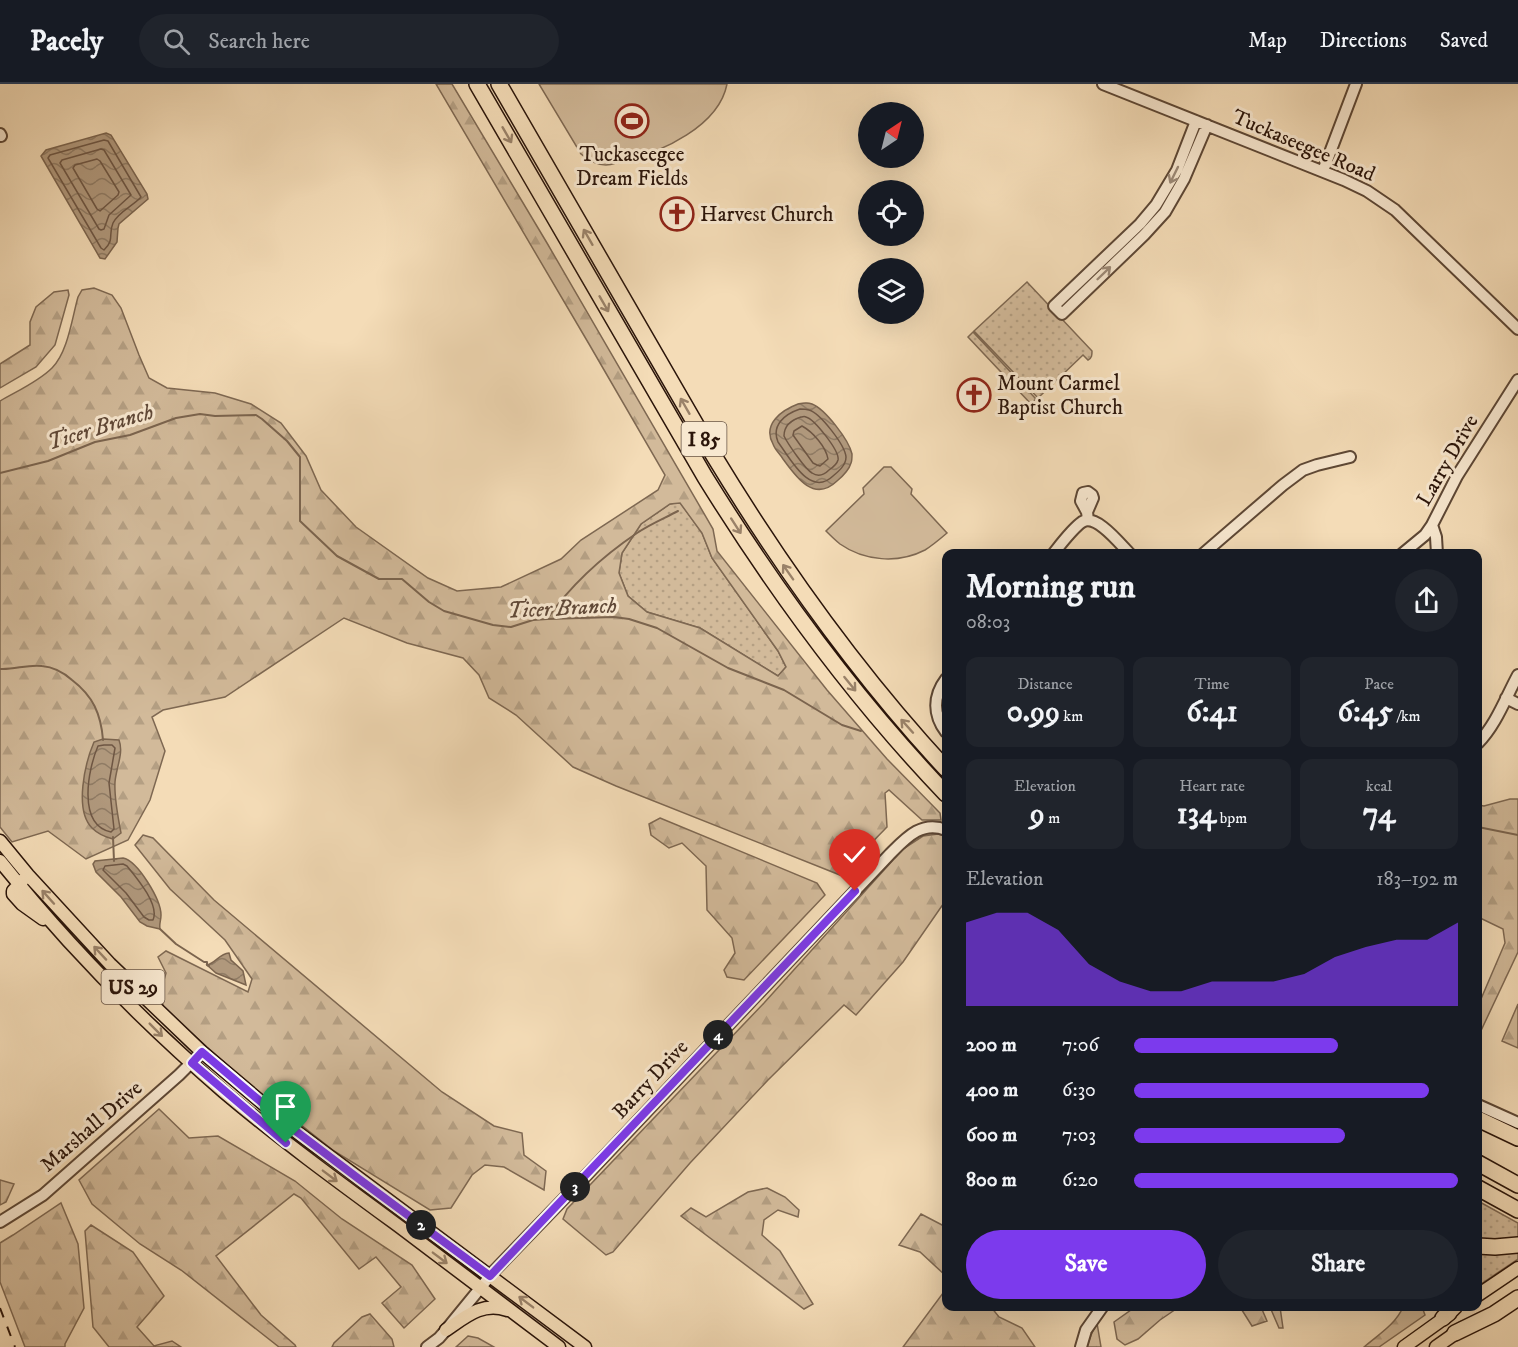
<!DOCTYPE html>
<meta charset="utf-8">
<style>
body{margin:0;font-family:"IM FELL DW Pica",serif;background:#20242c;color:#f1f3f6;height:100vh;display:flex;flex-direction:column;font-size:22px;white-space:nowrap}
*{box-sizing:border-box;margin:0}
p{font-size:20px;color:#9ea1a6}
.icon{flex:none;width:33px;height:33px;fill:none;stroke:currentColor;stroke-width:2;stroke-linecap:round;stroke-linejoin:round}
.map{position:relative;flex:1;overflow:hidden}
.drawer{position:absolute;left:942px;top:465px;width:540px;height:762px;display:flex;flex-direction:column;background:#171b24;border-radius:12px;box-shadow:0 6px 24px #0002}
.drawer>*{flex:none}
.needle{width:39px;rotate:35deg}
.tools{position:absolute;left:858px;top:18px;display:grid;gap:12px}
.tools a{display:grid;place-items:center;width:66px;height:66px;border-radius:50%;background:#171b24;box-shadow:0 6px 24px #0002;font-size:30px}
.pin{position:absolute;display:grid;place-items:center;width:51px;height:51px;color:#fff;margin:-62px -26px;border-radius:50% 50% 50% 0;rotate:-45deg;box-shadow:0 0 6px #0007}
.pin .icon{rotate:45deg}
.km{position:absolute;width:30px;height:30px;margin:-15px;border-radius:50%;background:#222;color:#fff;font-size:16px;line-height:30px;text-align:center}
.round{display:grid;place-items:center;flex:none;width:63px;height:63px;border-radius:32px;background:#20242c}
.head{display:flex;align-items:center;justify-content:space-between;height:102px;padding:0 24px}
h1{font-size:33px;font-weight:800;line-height:45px}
.metrics{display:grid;grid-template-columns:repeat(3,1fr);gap:9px;height:102px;padding:6px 24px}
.metrics div{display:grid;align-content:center;border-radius:12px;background:#20242c;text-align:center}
.metrics b{font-size:30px;font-weight:800}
.metrics small{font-size:16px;font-weight:400}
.metrics p{font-size:16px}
.chart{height:168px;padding:12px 24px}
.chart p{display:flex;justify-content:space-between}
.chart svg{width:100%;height:108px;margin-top:6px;fill:#7c3aed;opacity:.7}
.button{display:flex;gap:12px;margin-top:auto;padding:12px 24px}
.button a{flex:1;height:69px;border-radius:36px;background:#7c3aed;color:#fff;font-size:24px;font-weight:800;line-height:69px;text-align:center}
.button a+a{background:#20242c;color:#f1f3f6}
ul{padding:0 24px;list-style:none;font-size:20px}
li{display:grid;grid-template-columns:96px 72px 1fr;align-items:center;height:45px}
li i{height:15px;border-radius:8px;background:#7c3aed}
header{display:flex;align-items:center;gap:36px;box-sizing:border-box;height:84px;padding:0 30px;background:#171b24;border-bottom:2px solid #363941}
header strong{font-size:28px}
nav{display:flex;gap:33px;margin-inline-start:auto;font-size:21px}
.search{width:420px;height:54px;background:#20242c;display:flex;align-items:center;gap:15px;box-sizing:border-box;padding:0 21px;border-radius:33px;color:#9ea1a6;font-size:22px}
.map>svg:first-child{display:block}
.grass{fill:url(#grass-dots);stroke:#7e6852;stroke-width:1.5}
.forest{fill:url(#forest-firs);stroke:#7e6852;stroke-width:1.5;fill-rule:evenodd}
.pitch{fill:#d2ba9a;stroke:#7e6852;stroke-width:1.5}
.water{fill:url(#water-waves);stroke:#7b644e;stroke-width:1.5}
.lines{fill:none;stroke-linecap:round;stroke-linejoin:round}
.shore{stroke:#6e5643;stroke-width:1.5}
.stream{stroke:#7b644e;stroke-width:2}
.minor-casing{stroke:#5d4735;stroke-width:14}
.major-casing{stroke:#2b150a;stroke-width:15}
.highway-casing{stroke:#2b150a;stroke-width:18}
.minor{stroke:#f8e8d0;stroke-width:10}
.major{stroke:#f4dcb7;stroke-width:12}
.highway{stroke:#f4dcb7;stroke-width:15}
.rail{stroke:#2b150a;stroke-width:2;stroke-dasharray:10 10;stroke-linecap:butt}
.oneway{stroke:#9a8269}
.oneway2{stroke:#9c8977}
.route-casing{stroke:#fff;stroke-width:12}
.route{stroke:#7c3aed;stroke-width:8}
.labels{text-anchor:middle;stroke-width:6;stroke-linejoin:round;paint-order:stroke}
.shield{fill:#f8e8d0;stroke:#685445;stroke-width:1.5}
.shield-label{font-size:20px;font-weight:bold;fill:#2b150a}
.street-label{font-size:21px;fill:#2b150a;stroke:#f8e8d0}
.poi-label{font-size:21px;fill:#2b150a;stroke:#f8e8d0;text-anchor:start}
.water-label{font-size:22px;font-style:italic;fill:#604938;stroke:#f8e8d0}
</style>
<header>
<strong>Pacely</strong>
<div class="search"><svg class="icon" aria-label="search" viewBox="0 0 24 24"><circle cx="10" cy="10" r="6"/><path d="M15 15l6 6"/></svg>Search here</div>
<nav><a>Map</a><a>Directions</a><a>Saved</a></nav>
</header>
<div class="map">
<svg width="1518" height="1263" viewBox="0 0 1518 1263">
<defs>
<pattern id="grass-dots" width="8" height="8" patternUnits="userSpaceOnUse" patternTransform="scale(1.5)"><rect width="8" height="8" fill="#d2ba9a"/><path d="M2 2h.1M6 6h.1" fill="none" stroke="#b49f83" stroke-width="1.8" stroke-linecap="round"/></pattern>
<pattern id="forest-firs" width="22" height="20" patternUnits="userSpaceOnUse" patternTransform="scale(1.5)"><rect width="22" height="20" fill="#d2ba9a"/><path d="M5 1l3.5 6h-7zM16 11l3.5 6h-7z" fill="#b49f83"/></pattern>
<pattern id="water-waves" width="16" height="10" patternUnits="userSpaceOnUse" patternTransform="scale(1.5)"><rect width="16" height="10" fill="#b0987c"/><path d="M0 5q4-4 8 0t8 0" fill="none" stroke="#8f7b64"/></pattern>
</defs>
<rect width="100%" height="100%" fill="#f4dcb7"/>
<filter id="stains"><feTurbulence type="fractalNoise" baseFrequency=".00333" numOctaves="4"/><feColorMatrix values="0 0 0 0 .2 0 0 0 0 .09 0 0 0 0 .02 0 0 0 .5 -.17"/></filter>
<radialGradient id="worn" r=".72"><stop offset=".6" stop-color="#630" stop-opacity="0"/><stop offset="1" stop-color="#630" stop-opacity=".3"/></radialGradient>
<path class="grass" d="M1027,198L1092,267C1092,271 1092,274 1088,276L1083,271L1038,314L974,247Z
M973,248L1036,315L1031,320L968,253Z
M680,418L702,449L712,474L778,567L786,583L778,592L700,544L647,528L628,512L619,489L622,469L641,440L670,420Z
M1478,1117L1518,1139V1156L1478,1158Z
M1518,1166V1175L1481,1200V1188L1478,1173V1167Z"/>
<path class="forest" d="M436,0H452L547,159L713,445L717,467L827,606L887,675L940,729L941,736H922L889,706L885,709L887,743L840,791L616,702L573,683L516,631L489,614L479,591L463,574L407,559L344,534L225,613L163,626L152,633L165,667L150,716L128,756L86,775L48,747L12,758L0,743V317C17,307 38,298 52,284C68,268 72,234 78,213L82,206L94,204L112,211L121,224L139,271L149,294L167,304L215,309L251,320L281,339L306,372L321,406L356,443L428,494L457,507L501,503L561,475L581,456L658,406L665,391L589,260ZM680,419L702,449L712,474L778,567L786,583L778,592L700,544L647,528L628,512L619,489L622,469L641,440L670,420Z
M68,206L69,211L55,261L36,283L0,304V280L30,261V238L36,223L54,208Z
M1510,715H1518V868L1478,953V922L1505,859L1503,845L1478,833V804L1481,790V785L1478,783V721L1484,722Z
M660,734L817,799L825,811L744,896L727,893L724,886L735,869L732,854L707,826L706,782L682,759L669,764L651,751L649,740Z
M938,750L946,752V816L903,878L856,931L844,921L768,996L690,1079L613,1168L606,1171L563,1135L567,1125L764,919L903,765L923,752Z
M143,751L153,754L214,816L442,1008L494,1042L522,1049L524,1071L546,1087L544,1106L504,1083L485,1081L472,1091L451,1124L430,1126L334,1067L243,995L164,925L160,910L166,889L158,873L166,867L248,908L252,895L225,856L170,805L135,761Z
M1518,920V964L1502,957Z
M159,1025L189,1054L218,1052L295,1097L342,1135L412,1181L435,1215L404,1244L382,1219L401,1203L376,1173L359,1185L301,1114L294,1110L216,1172L261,1231L295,1261L296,1263H279L181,1186L140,1160L92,1120L79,1096Z
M0,1096L14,1100L6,1118L0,1121Z
M767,1104L785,1113L799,1126L798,1133L778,1126L764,1136L762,1151L780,1167L813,1220L804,1225L681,1132L691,1124L706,1133L748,1108Z
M61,1119L78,1160L84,1224L65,1260V1263H25L0,1198V1159L13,1151Z
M921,1130L946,1143V1192L920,1168L899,1161Z
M91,1141L133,1168L164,1212L137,1243L154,1262L172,1257L181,1263H109L93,1243L85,1147Z
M946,1205V1222L991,1223L999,1233L1022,1244L1035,1263H903Z
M1135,1223V1222L1179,1223L1160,1236L1138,1255L1125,1261L1117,1255L1114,1238Z
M1240,1223H1261L1267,1237L1252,1242Z
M1270,1223H1280L1283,1244H1279Z
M1403,1223H1422L1425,1231L1379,1263H1364C1378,1251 1396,1240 1403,1223Z
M370,1230L392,1255L394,1263H332L334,1259L362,1233Z
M1097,1239L1101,1263H1087L1091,1251Z
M468,1252L478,1254L494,1263H456Z"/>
<path class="pitch" d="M539,0H727C719,42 662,68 624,77C618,78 612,81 606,81C596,81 588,76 581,70Z
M884,383H891L912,405L911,410L947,449C940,455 933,461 925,466C898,480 864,477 840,460C835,456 830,451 826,447L864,410L863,404Z"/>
<path class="water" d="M106,49L111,51L147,110L148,115L119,140L118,144L117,158L105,175L100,174L41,72L46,66Z
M798,320C803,319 807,318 812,320C825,325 849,356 852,370C852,371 852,377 851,379C849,386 843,392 837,397C814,419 796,393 783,375C780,370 775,366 773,360C762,340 782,326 798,320Z
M103,655L119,656C124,669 116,684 115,698C114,714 118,733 121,749L113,755C105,753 98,750 92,744C74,726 85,679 94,658Z
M123,774C138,777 161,816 161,831C161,837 159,839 160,845L147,842L140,838L121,813L96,788L93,780L95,777Z
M229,869L231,876L243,887L246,901L216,889L207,881C216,879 219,870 229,869Z"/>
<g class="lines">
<path class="shore" d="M104,56L108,57L141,113C133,122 118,128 113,139C108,150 115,156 104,166L101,164L48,74L50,71Z
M101,65L104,66L131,111L109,131L104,145L101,146L99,145L60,79L62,76Z
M97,75L100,77L119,108L118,111L100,127L97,125L73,84L75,81Z
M800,325C803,325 806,325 809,326C820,329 845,361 846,373C846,381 839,387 833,392C810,414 790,374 778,358C771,341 785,330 800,325Z
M801,333C803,333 804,332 806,333C814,335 840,367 838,376C837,380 832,384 829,386C824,391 818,393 812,389C805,385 788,360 784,352C784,341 791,336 801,333Z
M802,342C813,348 826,363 828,375L820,382L817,381L813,379L793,351L794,347Z
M104,661H112L115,664L109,699L114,745L111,748C77,741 88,685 98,662Z
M123,780L127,782C136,793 160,821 153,836H149L144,833L126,809L103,786L105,782Z"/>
<path class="stream" d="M0,389L48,377L95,358L130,351L176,334L200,330L215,332L256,331L262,335L287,357L300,373V437L337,472L379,495H402L429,518L444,527L493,541L511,543L533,536L547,535L614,533L629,535L657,544L728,584L784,606L842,641L861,647
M547,535C571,501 603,472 637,449C650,440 665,434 678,427
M0,585C14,586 28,580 42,582C54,583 63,588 72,596C93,612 101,630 103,656
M1478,743L1518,751
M113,753L114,777
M160,845L176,860L204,878H207V881L209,882"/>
<g class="minor-casing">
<path id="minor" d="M1103,0L1344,96L1367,107L1395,126L1518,245
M1196,37L1177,86L1156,121L1140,140L1054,222L1062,230L1144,151L1165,128L1184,95L1207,41
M0,50L1,52
M1323,87L1356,0
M1087,428L1093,414L1092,411L1088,408L1083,409L1081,417L1087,428L1088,436
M1432,441L1436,453L1437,470
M1053,470C1061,460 1072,445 1082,438C1096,429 1120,460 1130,470
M1203,470L1283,401L1303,386L1317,381L1350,373
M1402,470L1425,451L1432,441L1457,392L1518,296
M946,595C933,612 933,631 946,648
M1506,614L1518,620
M1478,659C1496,641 1506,613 1518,591
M1478,1021L1518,1039
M0,1138L43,1111L179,991L202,968
M427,1263L439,1254L446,1246L495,1186L581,1097L890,770C906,754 922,736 946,746
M1081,1263L1086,1246L1103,1222"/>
</g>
<g class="major-casing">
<path id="major" d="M0,757L28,791L110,880L202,968L293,1045L585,1263
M0,777C67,861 143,938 224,1008C281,1056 340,1099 400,1143C453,1183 506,1223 559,1263
M23,796L13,807V810L22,820L43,835
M1478,1211L1518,1184
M446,1246C465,1233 483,1217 507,1226
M1404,1263L1450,1230
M1436,1263L1463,1244"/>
</g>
<g class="highway-casing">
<path id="highway" d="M477,0L705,393C775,506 854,614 946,710
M499,0L714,372C782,484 857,589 946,685
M1478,1035L1518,1054
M1478,1079L1518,1101
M1478,1104L1518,1126
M1478,1162L1495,1163L1518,1161
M1443,1234L1455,1222
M1455,1249L1494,1230L1518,1214"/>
</g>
<use href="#minor" class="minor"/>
<use href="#major" class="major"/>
<use href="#highway" class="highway"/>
<path class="rail" d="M0,1224L15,1263"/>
</g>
<defs><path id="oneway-shaft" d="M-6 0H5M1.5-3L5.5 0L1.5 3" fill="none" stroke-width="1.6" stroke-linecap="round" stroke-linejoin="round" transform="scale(1.5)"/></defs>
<g class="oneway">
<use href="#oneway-shaft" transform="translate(507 51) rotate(60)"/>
<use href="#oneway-shaft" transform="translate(588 153) rotate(-120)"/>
<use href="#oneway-shaft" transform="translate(604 220) rotate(60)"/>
<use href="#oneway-shaft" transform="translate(685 322) rotate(-120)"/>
<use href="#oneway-shaft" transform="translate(736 442) rotate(57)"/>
<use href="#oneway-shaft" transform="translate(788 488) rotate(-125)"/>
<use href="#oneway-shaft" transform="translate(850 600) rotate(51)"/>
<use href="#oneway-shaft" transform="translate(907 642) rotate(-132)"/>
<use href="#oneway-shaft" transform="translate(48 813) rotate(-132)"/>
<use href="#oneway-shaft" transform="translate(100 869) rotate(-133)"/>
<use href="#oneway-shaft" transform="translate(156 946) rotate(45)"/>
<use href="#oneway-shaft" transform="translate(330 1092) rotate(37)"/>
<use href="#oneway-shaft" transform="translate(440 1174) rotate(37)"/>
<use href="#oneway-shaft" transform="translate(526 1218) rotate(-143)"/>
</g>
<g class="oneway2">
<use href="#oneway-shaft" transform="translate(1174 91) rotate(116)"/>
<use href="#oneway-shaft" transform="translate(1104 189) rotate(-44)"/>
</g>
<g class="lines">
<g class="route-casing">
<path id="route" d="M286,1059L192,979L202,968L293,1045L359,1095L490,1192L855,807"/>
</g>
<use href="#route" class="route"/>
</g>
<defs>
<g id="stadium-ring" transform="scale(1.725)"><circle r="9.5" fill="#f8e8d0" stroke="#8f2418" stroke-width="1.5"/><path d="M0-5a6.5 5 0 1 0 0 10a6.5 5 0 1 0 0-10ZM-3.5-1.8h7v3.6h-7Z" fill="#8f2418"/></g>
<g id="church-ring" transform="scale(1.725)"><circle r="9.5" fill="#f8e8d0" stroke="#8f2418" stroke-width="1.5"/><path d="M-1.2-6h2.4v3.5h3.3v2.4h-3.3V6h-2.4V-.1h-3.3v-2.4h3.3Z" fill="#8f2418"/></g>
</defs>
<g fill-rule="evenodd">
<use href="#stadium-ring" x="632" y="37"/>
<use href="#church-ring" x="677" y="130"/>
<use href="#church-ring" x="974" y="311"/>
</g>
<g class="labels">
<g class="shield">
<rect x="681.5" y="338" width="45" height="34" rx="4.5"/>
<rect x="101.5" y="886" width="63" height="34" rx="4.5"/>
</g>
<g class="shield-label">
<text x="704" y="362">I 85</text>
<text x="133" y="910">US 29</text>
</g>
<g class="street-label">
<text transform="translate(1304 61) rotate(23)" y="7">Tuckaseegee Road</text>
<text transform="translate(1447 376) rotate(-60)" y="7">Larry Drive</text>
<text transform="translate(650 995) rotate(-47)" y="7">Barry Drive</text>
<text transform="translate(91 1042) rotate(-41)" y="7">Marshall Drive</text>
</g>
<g class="poi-label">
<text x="632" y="77" text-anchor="middle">Tuckaseegee<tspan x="632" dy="24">Dream Fields</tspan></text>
<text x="700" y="137">Harvest Church</text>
<text x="997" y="306">Mount Carmel<tspan x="997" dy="24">Baptist Church</tspan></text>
</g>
<g class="water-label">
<text transform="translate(100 342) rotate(-17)" y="8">Ticer Branch</text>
<text transform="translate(562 523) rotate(-3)" y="8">Ticer Branch</text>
</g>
</g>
<rect width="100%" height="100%" filter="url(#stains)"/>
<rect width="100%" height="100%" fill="url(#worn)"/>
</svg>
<div class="tools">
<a><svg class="needle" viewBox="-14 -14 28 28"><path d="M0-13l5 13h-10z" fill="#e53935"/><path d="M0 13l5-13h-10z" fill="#9ea1a6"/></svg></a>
<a><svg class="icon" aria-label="locate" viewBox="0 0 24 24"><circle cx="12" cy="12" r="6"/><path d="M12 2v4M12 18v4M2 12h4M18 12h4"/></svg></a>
<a><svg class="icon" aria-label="layers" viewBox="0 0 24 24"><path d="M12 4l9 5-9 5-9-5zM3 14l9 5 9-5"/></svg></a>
</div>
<div class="pin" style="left:286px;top:1059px;background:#1e9e55"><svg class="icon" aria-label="arrive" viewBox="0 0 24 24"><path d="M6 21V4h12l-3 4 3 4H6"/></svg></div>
<div class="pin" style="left:855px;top:807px;background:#d93025"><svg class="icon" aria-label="check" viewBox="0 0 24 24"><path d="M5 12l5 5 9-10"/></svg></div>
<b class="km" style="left:421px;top:1141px">2</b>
<b class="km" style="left:575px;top:1103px">3</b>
<b class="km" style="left:718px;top:951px">4</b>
<section class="drawer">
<div class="head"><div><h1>Morning run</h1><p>08:03</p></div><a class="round"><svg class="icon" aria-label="share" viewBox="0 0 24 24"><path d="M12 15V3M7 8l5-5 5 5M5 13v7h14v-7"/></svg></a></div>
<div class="metrics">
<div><p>Distance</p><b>0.99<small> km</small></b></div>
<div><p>Time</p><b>6:41</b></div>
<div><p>Pace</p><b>6:45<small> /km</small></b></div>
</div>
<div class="metrics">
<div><p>Elevation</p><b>9<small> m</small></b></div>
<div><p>Heart rate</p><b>134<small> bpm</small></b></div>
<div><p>kcal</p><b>74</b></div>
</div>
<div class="chart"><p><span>Elevation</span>183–192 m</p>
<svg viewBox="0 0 160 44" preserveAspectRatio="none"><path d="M0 44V10L10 6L20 6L30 13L40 27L50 34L60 38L70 38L80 34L90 34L100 34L110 31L120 24L130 20L140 17L150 17L160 10V44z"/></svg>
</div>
<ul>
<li><b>200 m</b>7:06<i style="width:63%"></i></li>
<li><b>400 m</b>6:30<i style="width:91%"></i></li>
<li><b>600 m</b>7:03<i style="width:65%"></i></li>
<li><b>800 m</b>6:20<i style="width:100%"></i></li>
</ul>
<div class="button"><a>Save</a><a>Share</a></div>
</section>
</div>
